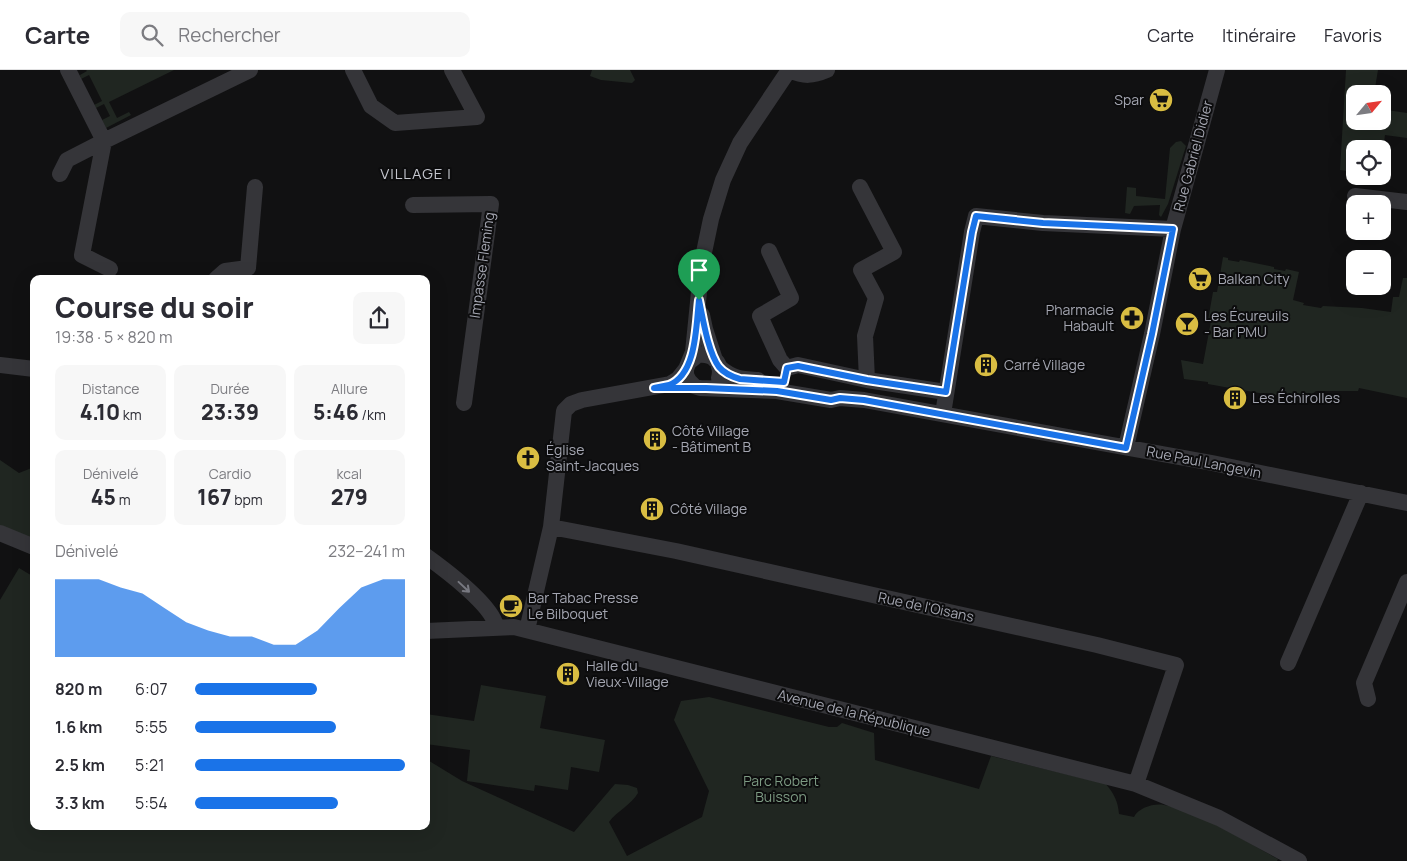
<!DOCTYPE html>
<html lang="fr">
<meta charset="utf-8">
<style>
body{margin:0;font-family:Manrope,sans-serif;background:#f7f7f7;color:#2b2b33;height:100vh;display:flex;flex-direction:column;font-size:19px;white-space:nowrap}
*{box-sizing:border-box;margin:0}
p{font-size:16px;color:#7c7c81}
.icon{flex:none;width:28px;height:28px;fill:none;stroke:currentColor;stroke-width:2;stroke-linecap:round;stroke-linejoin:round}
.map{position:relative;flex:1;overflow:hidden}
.details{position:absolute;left:30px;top:205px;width:400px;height:555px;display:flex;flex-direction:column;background:#fff;border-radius:10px;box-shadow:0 5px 20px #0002}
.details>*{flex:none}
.needle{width:32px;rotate:61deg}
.controls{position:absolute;left:1346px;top:15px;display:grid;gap:10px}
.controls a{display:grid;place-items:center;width:45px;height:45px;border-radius:10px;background:#fff;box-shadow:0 5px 20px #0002;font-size:25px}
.pin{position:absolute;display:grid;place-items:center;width:42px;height:42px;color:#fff;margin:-51px -21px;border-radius:50% 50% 50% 0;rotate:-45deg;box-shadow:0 0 5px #0007}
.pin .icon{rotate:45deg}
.round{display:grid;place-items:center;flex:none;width:52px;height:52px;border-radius:10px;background:#f7f7f7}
.headline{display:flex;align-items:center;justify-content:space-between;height:85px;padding:0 25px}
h1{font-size:28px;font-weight:800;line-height:38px}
.figures{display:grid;grid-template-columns:repeat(3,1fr);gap:8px;height:85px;padding:5px 25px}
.figures div{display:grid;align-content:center;border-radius:10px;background:#f7f7f7;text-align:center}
.figures b{font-size:21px;font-weight:800}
.figures small{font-size:14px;font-weight:400}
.figures p{font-size:14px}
.chart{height:140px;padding:10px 25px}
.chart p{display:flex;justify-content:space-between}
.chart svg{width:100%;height:90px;margin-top:5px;fill:#1a73e8;opacity:.7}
ul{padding:0 25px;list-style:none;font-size:16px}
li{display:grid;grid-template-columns:80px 60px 1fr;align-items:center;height:38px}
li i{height:12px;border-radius:6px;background:#1a73e8}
header{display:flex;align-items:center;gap:30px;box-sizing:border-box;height:70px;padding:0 25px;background:#fff;border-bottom:1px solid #e1e1e2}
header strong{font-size:24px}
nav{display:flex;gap:28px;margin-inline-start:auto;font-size:18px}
.search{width:350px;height:45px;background:#f7f7f7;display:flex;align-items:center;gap:12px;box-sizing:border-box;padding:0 18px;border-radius:10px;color:#7c7c81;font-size:19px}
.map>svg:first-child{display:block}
.green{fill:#202621}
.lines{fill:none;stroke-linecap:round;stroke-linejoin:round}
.minor{stroke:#353539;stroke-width:16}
.oneway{stroke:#787981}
.route-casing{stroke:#fff;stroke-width:10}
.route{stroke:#1a73e8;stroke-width:6}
.labels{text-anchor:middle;stroke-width:4;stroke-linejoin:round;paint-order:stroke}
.poi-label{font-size:14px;fill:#a4a6b1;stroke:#0c0c0d;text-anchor:start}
.street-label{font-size:14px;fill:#a4a6b1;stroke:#0c0c0d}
.park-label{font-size:14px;fill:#7d9a83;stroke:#0c0c0d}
.neighbourhood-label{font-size:15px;letter-spacing:1px;fill:#c4c6ce;stroke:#0c0c0d}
</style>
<header>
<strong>Carte</strong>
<div class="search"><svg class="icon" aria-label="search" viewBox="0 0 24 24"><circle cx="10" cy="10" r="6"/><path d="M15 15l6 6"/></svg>Rechercher</div>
<nav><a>Carte</a><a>Itinéraire</a><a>Favoris</a></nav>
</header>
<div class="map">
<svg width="1407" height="791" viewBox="0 0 1407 791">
<rect width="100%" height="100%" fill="#111112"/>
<path class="green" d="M86,0H174L109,32L117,48L129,42L131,45L106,58L102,50L110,46L104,34L96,38L94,35L102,31L89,5L81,9L80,5L87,1Z
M592,0H630L635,10L632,13L601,10L590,6Z
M1346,0H1378L1375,18L1377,19V24H1355V51H1382L1383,33H1387V40L1407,43V68L1385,65L1384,72L1365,70L1363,79H1355V102L1340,100Z
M1181,71L1186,76L1168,134L1161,147L1159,145L1160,135L1134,136L1130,144L1125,143L1127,117L1136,118V126L1165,129L1170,78L1176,72Z
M1223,187L1228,188V190L1239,192L1240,190L1274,197V199L1285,201L1286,199L1299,202L1293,230L1304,233L1303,235L1321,238L1323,236L1362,238L1391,242L1393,227H1399L1403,208H1407V328L1359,318L1358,321H1316L1302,332L1277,327V325L1266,323L1265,324L1242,320V318L1231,316L1230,318L1208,314V312L1184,309L1181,290L1203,294L1211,251L1208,250L1213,222H1217Z
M0,390L19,403L34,397V471L0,457Z
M19,498L34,507V756H426V689L462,711L574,762L615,714L628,715L637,718L638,723C631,735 617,741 609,752L627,786L702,747L709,721L674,650L681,631L709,627L829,657H837L842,653L874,663L875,690L979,719L991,686L1106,714C1114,724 1118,731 1119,744L1134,747C1138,738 1154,733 1164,735C1199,741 1246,772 1278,789L1277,791H0V530Z
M481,615L546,626L540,658L605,670L599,702L571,697L568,720L535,715L534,721L467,711L470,680L426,674V644L474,651Z"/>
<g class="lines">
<path class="minor" d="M68,0L104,71L250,0
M353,0L371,36L395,53L477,47L452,0
M789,0L740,73L723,110L711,149L702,192L693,282L686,299V305L689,311L694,316L700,318L777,321L831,330L840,328L864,330L1212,393L1407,433
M790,0C804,7 813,6 827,0
M104,71L82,185L110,199
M60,104L67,90L104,71
M860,117L894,182L861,200L876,228L865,266L867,310
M1355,126L1407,132
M413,135L491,134L464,333
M769,181L791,228L760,246L780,290L787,298
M216,209L225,201L248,198L255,117
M702,245L705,259L715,290
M689,292L698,285C713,283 723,293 719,308
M0,295L34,299
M719,297C734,309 740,309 758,310
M787,298L798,295L867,310L946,322
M943,344L972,162L976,146L1043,153L1173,159
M1126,377L1152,264L1173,159L1217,0
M551,457L676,481L1097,575L1176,595L1136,714
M0,463L34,477
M426,486C444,499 494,536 496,557
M527,560L551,457L564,341L571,334L582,330L670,314L678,309L686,299
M426,561L514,557L1136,714L1219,748L1299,791
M1288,593L1361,423
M1368,629L1364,613L1407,512"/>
</g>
<defs><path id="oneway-shaft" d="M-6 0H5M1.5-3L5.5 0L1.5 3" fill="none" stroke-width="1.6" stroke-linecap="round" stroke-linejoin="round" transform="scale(1.25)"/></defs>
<use class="oneway" href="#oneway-shaft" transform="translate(464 517) rotate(43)"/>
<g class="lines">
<g class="route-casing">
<path id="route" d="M976,146L1043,153L1173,159L1152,264L1126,378L864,330L840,328L831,330L777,321L706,318H654C659,317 664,316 669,315C697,304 696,255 699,230C703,249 708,282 719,297C724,303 733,307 740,309L784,312L787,298L798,296L867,310L946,322L972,162Z"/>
</g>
<use href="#route" class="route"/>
</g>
<defs>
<g id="supermarket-disc" transform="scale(1.25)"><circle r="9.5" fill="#d9bd42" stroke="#0c0c0d"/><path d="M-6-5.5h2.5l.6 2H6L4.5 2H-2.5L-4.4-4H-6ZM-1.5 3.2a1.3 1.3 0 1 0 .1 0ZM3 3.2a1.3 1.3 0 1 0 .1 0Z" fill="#111"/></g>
<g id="pharmacy-disc" transform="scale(1.25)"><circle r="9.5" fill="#d9bd42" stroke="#0c0c0d"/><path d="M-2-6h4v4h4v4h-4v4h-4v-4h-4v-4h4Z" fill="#111"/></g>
<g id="bar-disc" transform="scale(1.25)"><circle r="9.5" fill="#d9bd42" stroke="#0c0c0d"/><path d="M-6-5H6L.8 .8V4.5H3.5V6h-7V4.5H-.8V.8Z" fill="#111"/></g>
<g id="building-disc" transform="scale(1.25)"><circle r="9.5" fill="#d9bd42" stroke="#0c0c0d"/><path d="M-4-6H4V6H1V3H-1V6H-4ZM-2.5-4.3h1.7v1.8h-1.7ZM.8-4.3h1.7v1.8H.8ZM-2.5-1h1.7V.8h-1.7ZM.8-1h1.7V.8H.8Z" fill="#111"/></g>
<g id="church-disc" transform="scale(1.25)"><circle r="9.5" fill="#d9bd42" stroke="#0c0c0d"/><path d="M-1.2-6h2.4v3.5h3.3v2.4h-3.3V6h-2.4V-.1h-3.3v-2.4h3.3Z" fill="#111"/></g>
<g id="cafe-disc" transform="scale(1.25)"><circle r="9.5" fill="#d9bd42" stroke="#0c0c0d"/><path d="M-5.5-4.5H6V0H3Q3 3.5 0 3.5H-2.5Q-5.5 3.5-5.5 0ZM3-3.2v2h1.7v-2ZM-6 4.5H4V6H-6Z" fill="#111"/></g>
</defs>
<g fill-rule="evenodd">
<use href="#supermarket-disc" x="1161" y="30"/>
<use href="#supermarket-disc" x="1200" y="209"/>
<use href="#pharmacy-disc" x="1132" y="248"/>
<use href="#bar-disc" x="1187" y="254"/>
<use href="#building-disc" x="986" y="295"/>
<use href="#building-disc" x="1235" y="328"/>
<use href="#building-disc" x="655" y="369"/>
<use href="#church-disc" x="528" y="388"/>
<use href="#building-disc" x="652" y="439"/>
<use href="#cafe-disc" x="511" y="536"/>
<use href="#building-disc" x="568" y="604"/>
</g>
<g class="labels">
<g class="poi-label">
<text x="1144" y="35" text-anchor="end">Spar</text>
<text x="1218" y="214">Balkan City</text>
<text x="1114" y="245" text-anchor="end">Pharmacie<tspan x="1114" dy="16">Habault</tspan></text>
<text x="1204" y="251">Les Écureuils<tspan x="1204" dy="16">- Bar PMU</tspan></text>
<text x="1004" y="300">Carré Village</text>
<text x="1252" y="333">Les Échirolles</text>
<text x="672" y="366">Côté Village<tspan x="672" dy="16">- Bâtiment B</tspan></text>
<text x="546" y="385">Église<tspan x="546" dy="16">Saint-Jacques</tspan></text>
<text x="670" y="444">Côté Village</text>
<text x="528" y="533">Bar Tabac Presse<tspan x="528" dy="16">Le Bilboquet</tspan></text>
<text x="586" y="601">Halle du<tspan x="586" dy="16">Vieux-Village</tspan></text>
</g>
<g class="street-label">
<text transform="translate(1193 86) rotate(-75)" y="5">Rue Gabriel Didier</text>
<text transform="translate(482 195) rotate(-82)" y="5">Impasse Fleming</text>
<text transform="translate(1204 392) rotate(11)" y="5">Rue Paul Langevin</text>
<text transform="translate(926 537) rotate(12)" y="5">Rue de l'Oisans</text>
<text transform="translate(854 643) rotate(14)" y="5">Avenue de la République</text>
</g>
<g class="park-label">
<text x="781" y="716">Parc Robert<tspan x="781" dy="16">Buisson</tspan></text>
</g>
<g class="neighbourhood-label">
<text x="416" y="109">VILLAGE I</text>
</g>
</g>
</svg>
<div class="controls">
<a><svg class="needle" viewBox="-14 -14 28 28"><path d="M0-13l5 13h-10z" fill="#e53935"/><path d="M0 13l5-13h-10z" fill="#7c7c81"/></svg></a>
<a><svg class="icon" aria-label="locate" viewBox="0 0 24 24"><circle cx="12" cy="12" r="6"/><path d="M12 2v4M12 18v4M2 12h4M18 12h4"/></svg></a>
<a>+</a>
<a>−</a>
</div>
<div class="pin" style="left:699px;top:230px;background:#1e9e55"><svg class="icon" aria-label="arrive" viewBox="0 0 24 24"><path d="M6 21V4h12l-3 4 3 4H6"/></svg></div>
<section class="details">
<div class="headline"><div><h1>Course du soir</h1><p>19:38 · 5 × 820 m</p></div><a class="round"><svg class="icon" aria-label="share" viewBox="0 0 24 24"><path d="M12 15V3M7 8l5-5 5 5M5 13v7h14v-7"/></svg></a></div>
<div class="figures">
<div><p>Distance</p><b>4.10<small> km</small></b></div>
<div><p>Durée</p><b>23:39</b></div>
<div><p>Allure</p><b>5:46<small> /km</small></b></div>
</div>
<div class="figures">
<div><p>Dénivelé</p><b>45<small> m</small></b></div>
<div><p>Cardio</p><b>167<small> bpm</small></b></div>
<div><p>kcal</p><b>279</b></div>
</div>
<div class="chart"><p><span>Dénivelé</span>232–241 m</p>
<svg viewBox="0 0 160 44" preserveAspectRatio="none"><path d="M0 44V6L10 6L20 6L30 10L40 13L50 20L60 27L70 31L80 34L90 34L100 38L110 38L120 31L130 20L140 10L150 6L160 6V44z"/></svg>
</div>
<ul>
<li><b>820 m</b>6:07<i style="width:58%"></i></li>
<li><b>1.6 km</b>5:55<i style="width:67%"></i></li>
<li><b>2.5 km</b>5:21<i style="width:100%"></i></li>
<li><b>3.3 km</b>5:54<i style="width:68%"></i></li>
</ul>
</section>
</div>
